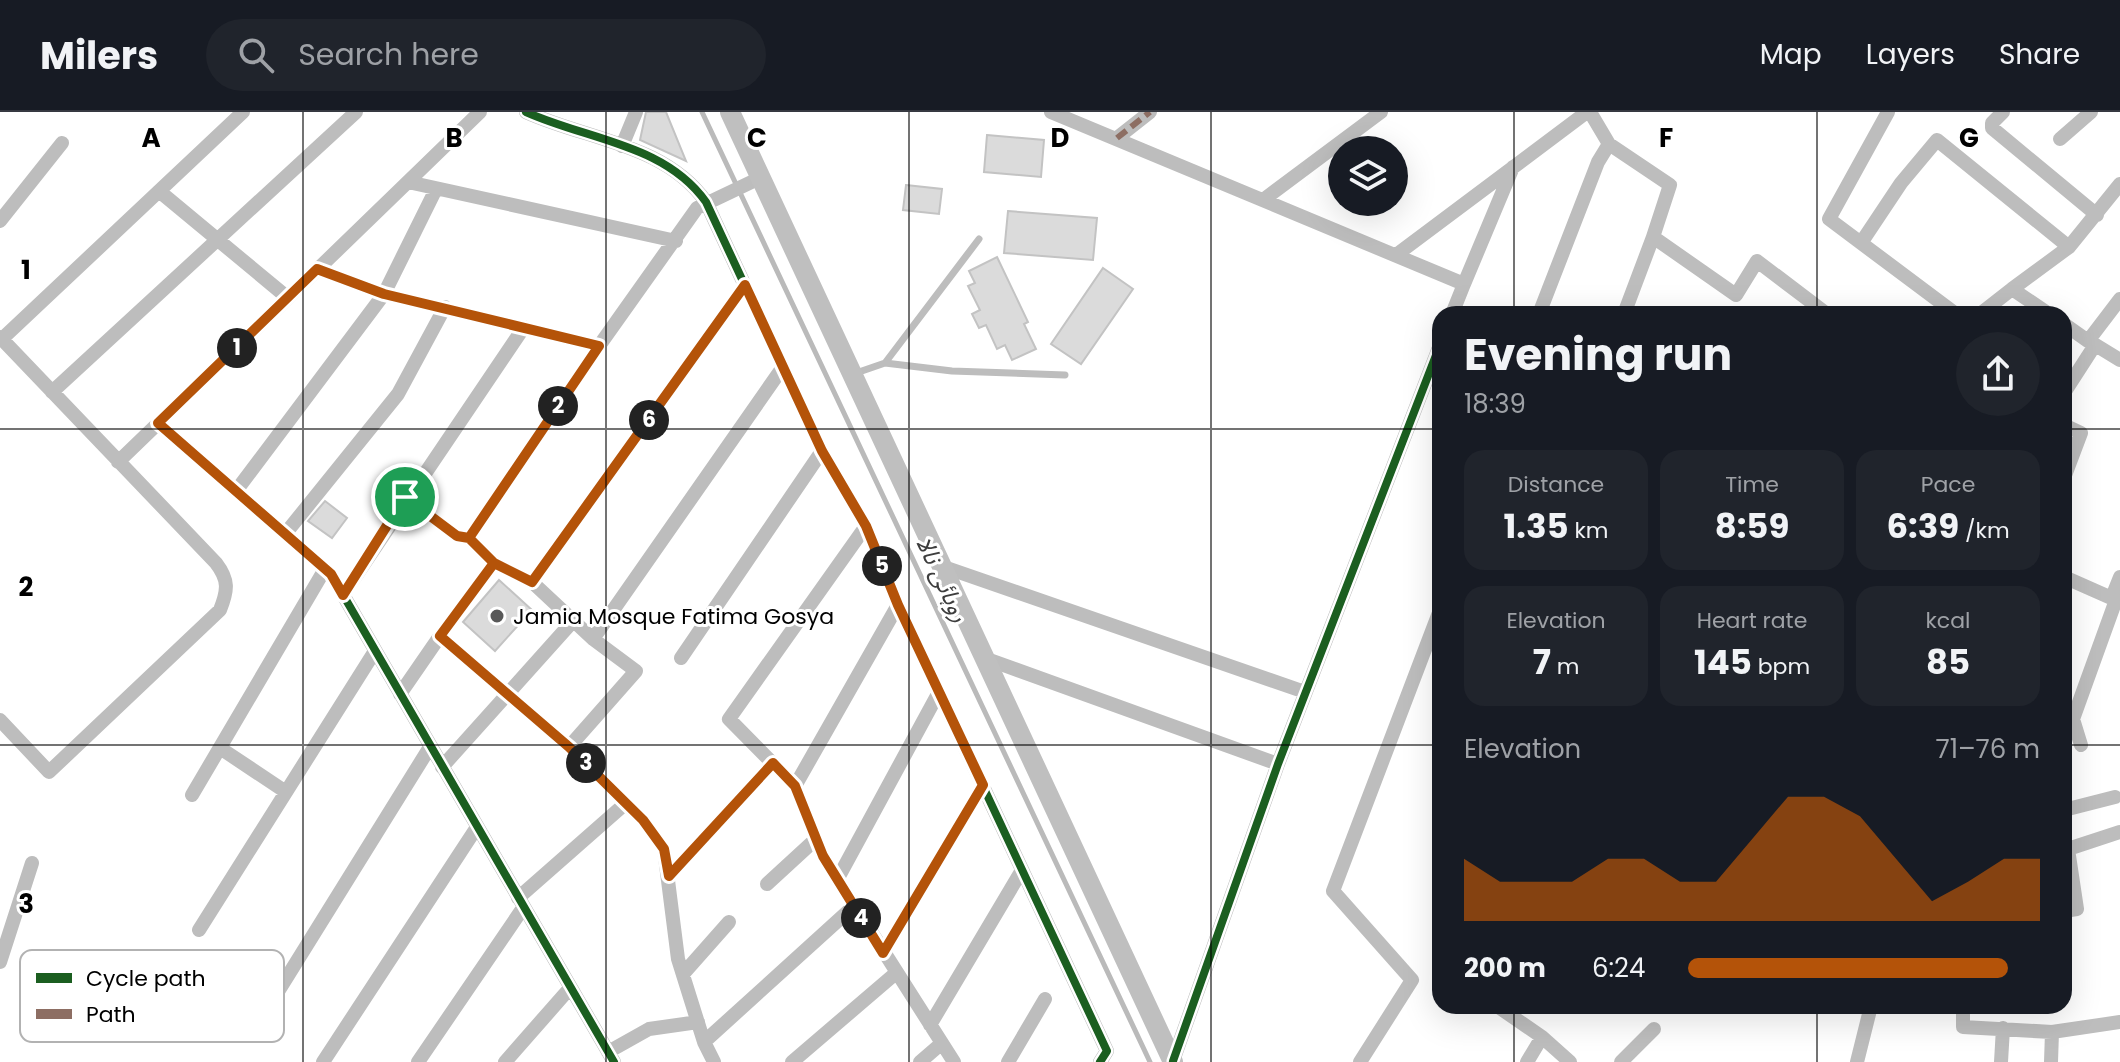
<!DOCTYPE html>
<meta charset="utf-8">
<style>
body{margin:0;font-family:Poppins,"Noto Sans Arabic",sans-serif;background:#20242c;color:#f1f3f6;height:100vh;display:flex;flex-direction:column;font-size:30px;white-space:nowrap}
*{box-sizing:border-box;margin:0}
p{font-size:26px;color:#9ea1a6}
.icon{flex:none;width:44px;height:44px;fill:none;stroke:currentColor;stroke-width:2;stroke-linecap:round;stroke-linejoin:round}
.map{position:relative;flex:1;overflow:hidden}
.panel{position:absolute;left:1432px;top:194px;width:640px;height:708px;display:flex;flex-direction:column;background:#171b24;border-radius:24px;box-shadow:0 8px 32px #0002}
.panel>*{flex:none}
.fabs{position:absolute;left:1328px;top:24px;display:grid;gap:16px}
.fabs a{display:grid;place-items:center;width:80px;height:80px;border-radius:50%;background:#171b24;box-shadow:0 8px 32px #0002;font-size:40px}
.pin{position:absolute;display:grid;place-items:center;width:68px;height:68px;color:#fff;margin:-34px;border:4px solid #fff;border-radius:50%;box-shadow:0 2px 8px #0007}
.km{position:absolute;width:40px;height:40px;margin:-20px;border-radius:50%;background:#222;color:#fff;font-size:22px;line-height:40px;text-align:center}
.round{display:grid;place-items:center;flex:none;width:84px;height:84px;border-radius:42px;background:#20242c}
.headline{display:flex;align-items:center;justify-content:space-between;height:136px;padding:0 32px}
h1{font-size:44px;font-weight:700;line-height:60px}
.stats{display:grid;grid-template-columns:repeat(3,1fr);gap:12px;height:136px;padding:8px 32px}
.stats div{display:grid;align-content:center;border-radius:20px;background:#20242c;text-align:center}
.stats b{font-size:34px;font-weight:700}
.stats small{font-size:22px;font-weight:400}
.stats p{font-size:22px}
.chart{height:224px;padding:16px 32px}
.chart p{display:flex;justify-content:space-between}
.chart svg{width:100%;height:144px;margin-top:8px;fill:#b45309;opacity:.7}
ul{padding:0 32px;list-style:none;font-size:26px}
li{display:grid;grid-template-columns:128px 96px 1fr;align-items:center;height:60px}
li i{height:20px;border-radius:10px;background:#b45309}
header{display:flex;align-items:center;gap:48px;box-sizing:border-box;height:112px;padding:0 40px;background:#171b24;border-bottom:2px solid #363941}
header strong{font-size:38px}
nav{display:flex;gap:44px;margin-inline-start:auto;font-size:28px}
.search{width:560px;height:72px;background:#20242c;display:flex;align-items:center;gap:20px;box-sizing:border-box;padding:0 28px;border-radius:44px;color:#9ea1a6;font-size:30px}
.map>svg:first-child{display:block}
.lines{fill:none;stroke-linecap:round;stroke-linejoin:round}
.stream{stroke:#bababa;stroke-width:5}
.building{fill:#dbdbdb;stroke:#c3c3c3;stroke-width:2}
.lane{stroke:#bdbdbd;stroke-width:7}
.street{stroke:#bdbdbd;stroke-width:14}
.secondary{stroke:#bfbfbf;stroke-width:20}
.quiet{stroke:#8d6e63;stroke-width:6;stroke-dasharray:12 6;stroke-linecap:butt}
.cycleway-casing{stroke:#fff;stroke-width:13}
.cycleway{stroke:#1b5e20;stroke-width:8}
.route-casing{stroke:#fff;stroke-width:16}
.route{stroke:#b45309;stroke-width:10}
.grid{fill:none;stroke:#000;stroke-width:2;stroke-opacity:0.55}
.poi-dot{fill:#595959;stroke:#fff;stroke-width:3}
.labels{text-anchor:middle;stroke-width:6;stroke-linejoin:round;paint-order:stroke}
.poi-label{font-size:22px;fill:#000;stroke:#fff;text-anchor:start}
.water-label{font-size:24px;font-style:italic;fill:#3d3d3d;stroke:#fff}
.key{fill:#fff;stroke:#b2b2b2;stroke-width:2}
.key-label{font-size:22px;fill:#000}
.grid-label{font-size:26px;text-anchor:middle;font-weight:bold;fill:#000;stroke:#fff;stroke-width:6;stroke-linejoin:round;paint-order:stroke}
</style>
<header>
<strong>Milers</strong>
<div class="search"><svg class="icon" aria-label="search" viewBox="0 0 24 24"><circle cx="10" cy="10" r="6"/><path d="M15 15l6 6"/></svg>Search here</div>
<nav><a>Map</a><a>Layers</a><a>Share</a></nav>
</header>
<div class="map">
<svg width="2120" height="950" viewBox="0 0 2120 950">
<rect width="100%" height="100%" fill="#fff"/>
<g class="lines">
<path class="stream" d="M702,0L1150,950"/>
</g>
<path class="building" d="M646,0H666L686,49L640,28Z
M987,23L1044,28L1041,65L984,60Z
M906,73L942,77L939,102L903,98Z
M1008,99L1097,106L1093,148L1004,141Z
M997,145L1028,210L1024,212L1036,237L1012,248L1005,233L997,237L986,213L979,216L972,202L980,198L968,174L975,171L969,159Z
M1103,156L1133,177L1081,252L1051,232Z
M325,389L347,406L332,426L308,409Z
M499,468L532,498L495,539L463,510Z"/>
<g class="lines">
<path class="lane" d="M885,251L979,127
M856,261L885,251L952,259L1065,263"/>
<path class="street" d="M526,0C588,28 665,32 706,90L822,339L866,414L898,493L1107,939L1100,950
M1051,0L1464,172L1452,202
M1888,0L1829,107L1956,202
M2003,0L1992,11V16L2097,103
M1117,26L1150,0
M2060,27L2091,0
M1609,32L1670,73L1653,125L1736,183L1757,149L1827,202
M622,34L636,0
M408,70L676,129
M159,79L288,186L480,0
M1263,88L1381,0
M0,109L62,31
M1861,131L1901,71L1937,28L2069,135
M1396,143L1587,0
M317,157L384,182L599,234L697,96L762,65
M1464,172L1513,55
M2012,177L2069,135L2120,72
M1539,202L1598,50L1609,32L1590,0
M1624,202L1653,125
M1980,202L2012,177L2049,202
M2064,212L2088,229L2120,187
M0,225L216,451C229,468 228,478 220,498L49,660L0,608
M2,227L243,0
M2089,229L2120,248
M52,280L356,0
M2064,281L2095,233
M158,311L331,462L614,950
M2064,313L2081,321L2064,366
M118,350L288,186
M236,379L384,182L436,77
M405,385L457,424L469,426L494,451L532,470L593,527L636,559L569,635L440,524L494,451
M285,422L398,282L445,195
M469,426L599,234
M944,455L1305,580
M2064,465L2116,488L2073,607L2081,633
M532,470L745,173
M343,483L524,215
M2112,485L2120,465
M898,493L795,674L823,744L954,950
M593,527L783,255
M681,546L822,339
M987,547L1278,652
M400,582L440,524
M569,635L643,708L664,737L678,847L704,930L714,950
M220,636L286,680
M442,655L573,509
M795,674L729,607L866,414
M192,683L325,457
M2064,698L2115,685
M669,764L773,651
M837,768L939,580
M767,772L816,727
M518,786L626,691
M2064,799L2077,797L2068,737L2120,720
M199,818L375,539
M883,841L983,673
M0,850L32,751
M683,862L729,810
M1497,894L1542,925L1570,950
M1963,894V915L2052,920L2120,910
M930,913L1022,758
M256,915L430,635
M704,930L854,794
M608,940L649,917L698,910
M1173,949L1278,652L1440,233
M323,950L477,715
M418,950L523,796
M505,950L570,876
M792,950L896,861
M920,950L942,931
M1008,950L1045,887
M1360,950L1412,868L1333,779L1440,498
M1527,950L1542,925
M1621,950L1654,917
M1857,950L1871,894
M2001,950L2003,916
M2051,950L2052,920"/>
<path class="secondary" d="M730,0L1173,950"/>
<path class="quiet" d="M1117,26L1150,0"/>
<g class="cycleway-casing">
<path id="cycleway" d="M526,0C588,28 665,32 706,90L822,339L866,414L898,493L1107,939L1100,950
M158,311L331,462L614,950
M1173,949L1278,652L1440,233"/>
</g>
<use href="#cycleway" class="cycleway"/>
</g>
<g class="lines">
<g class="route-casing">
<path id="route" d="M405,385L343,483L331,462L158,311L317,157L384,182L599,234L469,426L494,451L440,524L569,635L643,708L664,737L669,764L773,651L795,674L823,744L883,841L983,673L898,493L866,414L822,339L745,173L532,470L494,451L469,426L457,424L405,385"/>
</g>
<use href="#route" class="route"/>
</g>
<path class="grid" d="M303,0V950M606,0V950M909,0V950M1211,0V950M1514,0V202M1817,0V202M0,317H1440M2064,317H2120M0,633H1440M2064,633H2120M1514,894V950M1817,894V950"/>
<circle class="poi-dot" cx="497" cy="504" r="8"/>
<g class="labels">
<g class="poi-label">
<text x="513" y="512">Jamia Mosque Fatima Gosya</text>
</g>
<g class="water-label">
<text transform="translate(942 467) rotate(65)" y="8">روہائی نالا</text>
</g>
</g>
<rect x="20" y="838" width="264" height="92" rx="12" class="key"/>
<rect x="36" y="861" width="36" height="10" fill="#1b5e20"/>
<rect x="36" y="897" width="36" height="10" fill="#8d6e63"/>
<g class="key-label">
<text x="86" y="874">Cycle path</text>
<text x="86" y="910">Path</text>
</g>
<g class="grid-label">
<text x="151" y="35">A</text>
<text x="454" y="35">B</text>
<text x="757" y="35">C</text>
<text x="1060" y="35">D</text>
<text x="1666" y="35">F</text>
<text x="1969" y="35">G</text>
<text x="26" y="167">1</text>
<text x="26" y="484">2</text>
<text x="26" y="801">3</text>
</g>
</svg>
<div class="fabs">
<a><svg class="icon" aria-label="layers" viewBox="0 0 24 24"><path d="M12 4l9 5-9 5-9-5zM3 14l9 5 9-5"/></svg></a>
</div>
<div class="pin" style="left:405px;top:385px;background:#1e9e55"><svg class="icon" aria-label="arrive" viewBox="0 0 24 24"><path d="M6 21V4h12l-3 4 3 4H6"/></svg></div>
<b class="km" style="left:237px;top:236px">1</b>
<b class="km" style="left:558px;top:294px">2</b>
<b class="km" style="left:586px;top:651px">3</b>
<b class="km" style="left:861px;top:806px">4</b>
<b class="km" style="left:882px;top:454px">5</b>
<b class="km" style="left:649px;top:308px">6</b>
<section class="panel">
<div class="headline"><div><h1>Evening run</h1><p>18:39</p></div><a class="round"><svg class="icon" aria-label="share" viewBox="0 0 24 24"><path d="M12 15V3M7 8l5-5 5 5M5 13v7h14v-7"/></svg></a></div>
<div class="stats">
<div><p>Distance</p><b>1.35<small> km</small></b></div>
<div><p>Time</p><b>8:59</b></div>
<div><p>Pace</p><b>6:39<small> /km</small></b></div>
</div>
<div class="stats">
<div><p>Elevation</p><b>7<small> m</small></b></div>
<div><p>Heart rate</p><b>145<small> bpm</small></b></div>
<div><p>kcal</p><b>85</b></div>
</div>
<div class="chart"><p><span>Elevation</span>71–76 m</p>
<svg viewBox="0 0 160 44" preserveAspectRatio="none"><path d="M0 44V25L10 32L20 32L30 32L40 25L50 25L60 32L70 32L80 19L90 6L100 6L110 12L120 25L130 38L140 32L150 25L160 25V44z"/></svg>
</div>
<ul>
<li><b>200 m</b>6:24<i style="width:91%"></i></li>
</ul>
</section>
</div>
